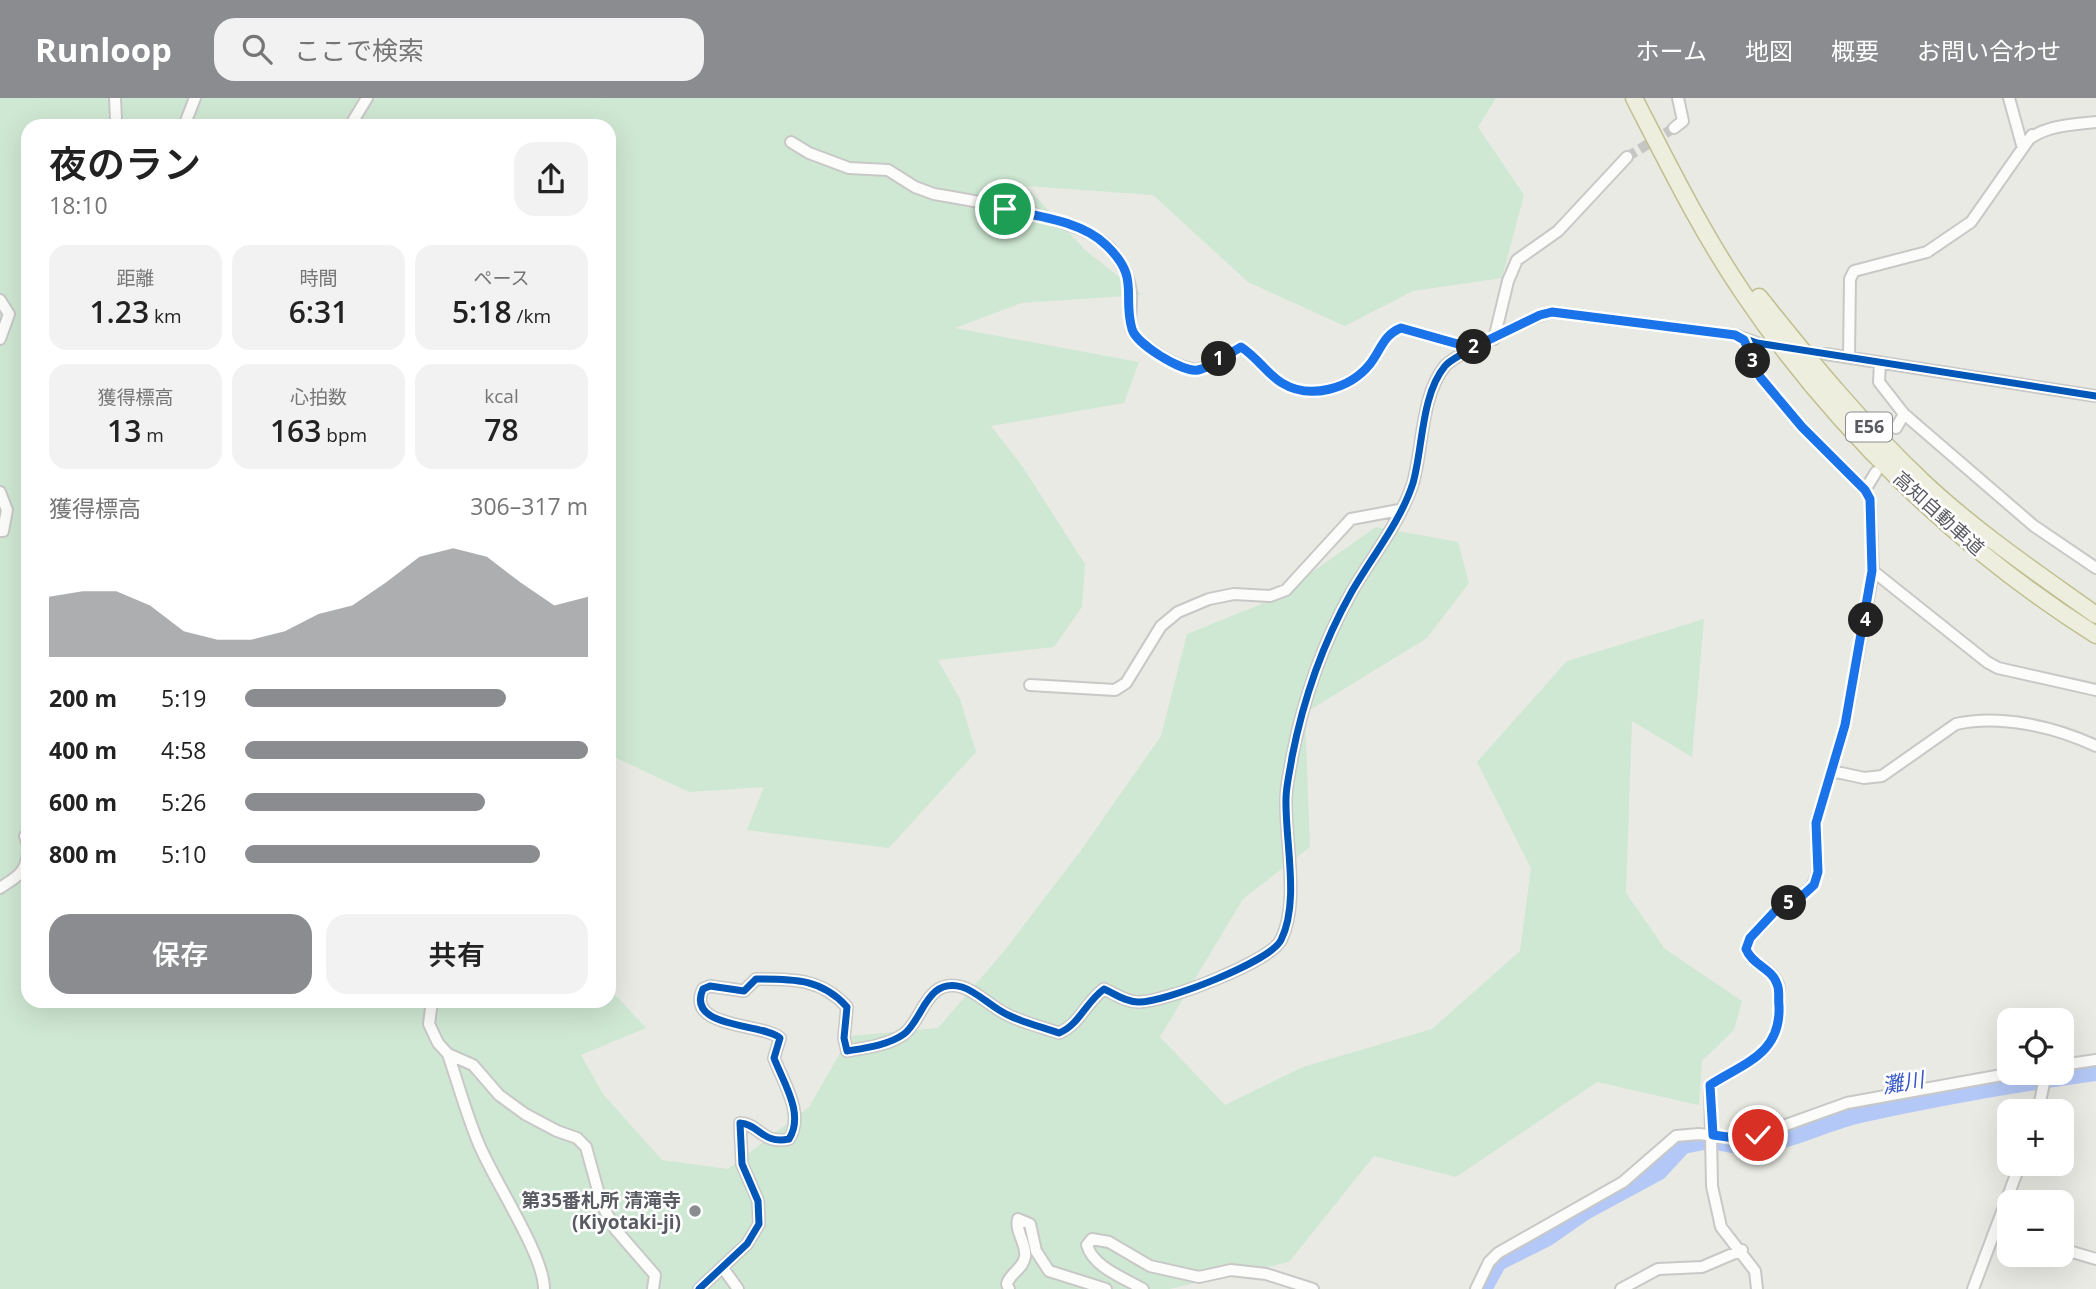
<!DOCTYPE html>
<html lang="ja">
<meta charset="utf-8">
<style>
body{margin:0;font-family:"Open Sans","Noto Sans JP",sans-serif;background:#f2f2f2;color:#222;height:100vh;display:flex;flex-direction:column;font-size:26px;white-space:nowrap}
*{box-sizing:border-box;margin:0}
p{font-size:23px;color:#767676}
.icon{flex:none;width:38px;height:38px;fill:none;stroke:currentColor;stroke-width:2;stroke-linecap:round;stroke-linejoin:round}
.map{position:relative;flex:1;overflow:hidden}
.drawer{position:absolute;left:21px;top:21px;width:595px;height:889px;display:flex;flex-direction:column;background:#fff;border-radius:21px;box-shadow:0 7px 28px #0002}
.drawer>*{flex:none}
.tools{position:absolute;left:1997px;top:910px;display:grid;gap:14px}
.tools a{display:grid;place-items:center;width:77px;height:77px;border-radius:14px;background:#fff;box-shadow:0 7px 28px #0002;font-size:35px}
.pin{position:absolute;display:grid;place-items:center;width:60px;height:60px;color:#fff;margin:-30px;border:4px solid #fff;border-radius:50%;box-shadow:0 2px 7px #0007}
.km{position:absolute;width:35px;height:35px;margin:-18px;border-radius:50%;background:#222;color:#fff;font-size:19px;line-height:35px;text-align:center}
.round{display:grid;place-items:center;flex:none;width:74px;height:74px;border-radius:21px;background:#f2f2f2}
.overview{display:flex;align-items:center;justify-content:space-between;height:119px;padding:0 28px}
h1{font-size:38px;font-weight:600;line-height:52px}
.metrics{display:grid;grid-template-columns:repeat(3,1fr);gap:10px;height:119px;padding:7px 28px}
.metrics div{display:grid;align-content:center;border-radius:18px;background:#f2f2f2;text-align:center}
.metrics b{font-size:30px;font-weight:600}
.metrics small{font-size:19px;font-weight:400}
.metrics p{font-size:19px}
.chart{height:196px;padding:14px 28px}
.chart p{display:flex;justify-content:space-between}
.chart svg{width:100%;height:126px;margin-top:7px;fill:#8b8c8f;opacity:.7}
.cta{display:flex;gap:14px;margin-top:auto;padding:14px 28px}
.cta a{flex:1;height:80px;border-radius:21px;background:#8b8c8f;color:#fff;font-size:28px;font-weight:600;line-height:80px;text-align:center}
.cta a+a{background:#f2f2f2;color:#222}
ul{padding:0 28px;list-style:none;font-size:23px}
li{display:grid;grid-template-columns:112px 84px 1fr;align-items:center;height:52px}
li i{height:18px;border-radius:9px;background:#8b8c8f}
header{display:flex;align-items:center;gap:42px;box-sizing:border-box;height:98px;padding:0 35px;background:#8b8c8f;color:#fff}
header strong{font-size:33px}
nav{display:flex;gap:38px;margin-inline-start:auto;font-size:24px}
.search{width:490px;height:63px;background:#f2f2f2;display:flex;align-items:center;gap:18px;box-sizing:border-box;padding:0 24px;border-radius:21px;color:#767676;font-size:26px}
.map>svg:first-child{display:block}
.green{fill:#cfe8d3}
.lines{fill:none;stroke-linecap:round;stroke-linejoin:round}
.river{stroke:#b4c8f7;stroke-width:18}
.minor-tunnel{stroke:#c5c6c3;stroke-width:10;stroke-dasharray:10 5;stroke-linecap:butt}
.minor-casing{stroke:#c8c8c7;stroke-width:14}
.highway-casing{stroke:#c0bf90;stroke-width:19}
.minor{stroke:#fcfcfb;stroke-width:10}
.highway{stroke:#eeeedf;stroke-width:16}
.cycleway-casing{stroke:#fff;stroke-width:11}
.cycleway{stroke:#0057b8;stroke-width:7}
.route-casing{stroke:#fff;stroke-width:14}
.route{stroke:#1a73e8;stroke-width:9}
.poi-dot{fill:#8b8c8f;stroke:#fff;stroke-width:2.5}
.labels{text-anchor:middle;stroke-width:5;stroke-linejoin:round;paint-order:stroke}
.shield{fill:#fff;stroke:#8b8c91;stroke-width:2}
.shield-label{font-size:18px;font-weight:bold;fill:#595a62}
.street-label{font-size:19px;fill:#595a62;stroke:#fff}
.poi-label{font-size:19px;font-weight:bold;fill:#595a62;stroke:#fff;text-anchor:end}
.water-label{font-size:21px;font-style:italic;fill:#3a59c8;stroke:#fff}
</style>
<header>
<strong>Runloop</strong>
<div class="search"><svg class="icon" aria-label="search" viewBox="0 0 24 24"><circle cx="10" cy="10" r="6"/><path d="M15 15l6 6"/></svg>ここで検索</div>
<nav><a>ホーム</a><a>地図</a><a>概要</a><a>お問い合わせ</a></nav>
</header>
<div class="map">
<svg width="2096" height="1191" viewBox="0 0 2096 1191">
<rect width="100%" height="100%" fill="#e9eae3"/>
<path class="green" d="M0,0H1496L1478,29L1524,97L1502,180L1413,193L1345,228L1248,184L1153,97L1026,88L1085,152L1142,197L1021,205L955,230L1139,264L1124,305L991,328L1022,368L1085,466L1082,509L1054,549L938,562L960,601L976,654L889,750L747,732L764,689L689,694L614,659L609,652V28H28V903H609V890L646,930L581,957L603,996L662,1062L728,1071L809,1009L850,938L938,930L1005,852L1079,755L1161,638L1187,536L1274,501L1376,429L1458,444L1469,485L1427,540L1305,615L1310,749L1243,801L1160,939L1225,1007L1303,969L1432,931L1520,853L1531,770L1477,664L1567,563L1704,521L1692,659L1632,623L1626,795L1665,851L1742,903L1734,932L1702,963L1699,1007L1597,984L1456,1079L1374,1058L1289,1164L1169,1191H0Z"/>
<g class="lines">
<path class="river" d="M1721,1044C1771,1056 1812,1027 1860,1016C1937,999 2017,985 2096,974
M1483,1191L1498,1164L1546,1140L1585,1113L1659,1073L1683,1047L1704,1043"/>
<path class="minor-tunnel" d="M1627,59L1674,30
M1757,245L1785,250"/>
<g class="minor-casing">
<path id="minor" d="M2009,0L2022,47C2042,27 2069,27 2096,24
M113,28L116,22L115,0
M184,28L195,0
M350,28L367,0
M1674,30L1683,23L1678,0
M791,44L809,55L849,70L888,72L915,89L934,96C976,103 1072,119 1103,144C1118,156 1129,176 1131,195C1132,207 1128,221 1132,232C1137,246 1184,275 1199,271C1213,268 1228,256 1241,249C1257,259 1267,276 1282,285C1310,302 1350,291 1370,266C1381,252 1383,237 1401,230L1472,250
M0,202L9,216L0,241
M1494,241L1508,183L1517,162L1558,133L1627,59
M1744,242L1760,279L1802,329L1865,392
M1826,256L2096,298
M1849,259L1850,181L1854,173L1927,154L1971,124L2032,37
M1880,264L1879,284L1904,316L2034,428L2096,470
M1896,330L1904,316
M0,394L7,412L3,433H0
M1873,473L1987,564L1998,570L2096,592
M1030,587L1115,592L1126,585L1161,528L1178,514L1209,501L1234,496L1270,498L1286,492L1351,421L1399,412
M1832,673L1864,680L1882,678L1956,626C2001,616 2055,629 2096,648
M28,738H25L28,748
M0,790C16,779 26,776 28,754
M432,903L429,926L438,945L448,956L473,967L499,997L525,1016L557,1033L577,1040L586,1049L602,1107L616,1132L655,1177L653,1191
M448,956C458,985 466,1015 478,1044C493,1082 544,1156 544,1191
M2062,967L2096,962
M2038,1013L2044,985L2042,975
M1993,1137L2009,1138
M2062,1151L2096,1161
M723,1170L738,1191
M699,1191L747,1146L759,1126L758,1103L742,1066L740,1025C759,1026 763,1047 789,1041C805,1016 783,984 774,960L780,940C764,925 685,931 703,891L710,888L744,893L756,881C792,881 821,880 847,909L844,940L847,953C865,950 889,947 904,936C923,922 926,879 962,889C978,894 992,910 1008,917C1024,925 1042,929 1059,935C1079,927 1086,904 1104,891C1115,896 1126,904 1138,904C1163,905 1270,864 1281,842C1300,804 1285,744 1286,701C1286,688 1290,673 1292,659C1303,603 1323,545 1351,495C1371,460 1401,423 1413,385C1423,350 1421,297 1445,268C1454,257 1537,217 1552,214L1735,237L1757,245
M1009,1191L1007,1186C1010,1175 1023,1171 1025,1159C1027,1146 1015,1134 1018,1121L1030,1126L1036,1153L1049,1173L1106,1191
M1143,1191C1124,1180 1093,1169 1087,1147L1092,1141L1109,1144L1150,1168L1199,1179L1231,1172L1266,1176L1313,1191
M1476,1191L1489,1164L1498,1155L1623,1084L1676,1038L1699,1036L1735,1040L1758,1037L1847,1005L2013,975
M1621,1191L1658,1171L1702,1169L1742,1152
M1757,1191L1755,1173L1721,1129L1712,1088L1710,987C1744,965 1781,956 1779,908C1778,901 1780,892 1778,886C1772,870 1752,867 1746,851L1750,840L1777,811L1802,798L1813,787L1818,774L1816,725L1845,627L1873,473L1870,401L1865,392L1876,374
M1973,1191L2020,1066"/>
</g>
<g class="highway-casing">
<path id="highway" d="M1634,0C1668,66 1701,133 1743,195C1834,330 1958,450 2096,537
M1759,199C1810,263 1862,326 1922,383C1975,433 2037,475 2096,517"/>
</g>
<use href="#minor" class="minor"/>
<use href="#highway" class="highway"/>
<g class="cycleway-casing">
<path id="cycleway" d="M699,1191L747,1146L759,1126L758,1103L742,1066L740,1025C759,1026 763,1047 789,1041C805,1016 783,984 774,960L780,940C764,925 685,931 703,891L710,888L744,893L756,881C792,881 821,880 847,909L844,940L847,953C865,950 889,947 904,936C923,922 926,879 962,889C978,894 992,910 1008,917C1024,925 1042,929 1059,935C1079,927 1086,904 1104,891C1115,896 1126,904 1138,904C1163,905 1270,864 1281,842C1300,804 1285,744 1286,701C1286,688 1290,673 1292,659C1303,603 1323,545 1351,495C1371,460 1401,423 1413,385C1423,350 1421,297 1445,268C1454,257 1537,217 1552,214L1735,237L1757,245L2096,298"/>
</g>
<use href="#cycleway" class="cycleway"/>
</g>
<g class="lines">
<g class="route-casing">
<path id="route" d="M1005,111C1036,118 1082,123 1106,147C1141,180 1122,196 1132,231C1136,246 1183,275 1198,272C1213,269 1228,256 1241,249C1257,259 1267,276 1282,285C1310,302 1350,291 1370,266C1381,252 1383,237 1401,230L1472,250L1540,217L1552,214L1735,237L1744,242L1760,279L1802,329L1865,392L1870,401L1872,473L1845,627L1816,725L1818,774L1814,787L1802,798L1777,811L1750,840L1746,851C1752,867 1772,870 1777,886C1780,892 1778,901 1779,908C1781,956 1744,965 1710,987L1713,1037L1735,1040L1758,1037"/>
</g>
<use href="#route" class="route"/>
</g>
<circle class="poi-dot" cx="695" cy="1113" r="7"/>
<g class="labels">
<rect class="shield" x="1846" y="314.5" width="46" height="29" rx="5"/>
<g class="shield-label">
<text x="1869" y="335">E56</text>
</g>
<g class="street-label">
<text transform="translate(1939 415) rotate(42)" y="7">高知自動車道</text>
</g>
<g class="poi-label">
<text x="681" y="1109">第35番札所 清滝寺<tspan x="681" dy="22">(Kiyotaki-ji)</tspan></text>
</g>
<g class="water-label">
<text transform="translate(1903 985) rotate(-10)" y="7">灘川</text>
</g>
</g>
</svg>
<div class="tools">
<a><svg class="icon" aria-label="locate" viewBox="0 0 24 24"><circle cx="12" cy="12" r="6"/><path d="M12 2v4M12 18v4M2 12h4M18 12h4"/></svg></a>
<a>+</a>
<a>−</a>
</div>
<div class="pin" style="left:1005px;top:111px;background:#1e9e55"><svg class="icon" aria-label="arrive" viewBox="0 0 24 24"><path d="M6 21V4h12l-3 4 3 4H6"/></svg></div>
<div class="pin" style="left:1758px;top:1037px;background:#d93025"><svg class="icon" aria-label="check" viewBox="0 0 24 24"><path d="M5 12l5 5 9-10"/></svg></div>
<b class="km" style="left:1219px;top:261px">1</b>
<b class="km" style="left:1474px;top:249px">2</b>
<b class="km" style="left:1753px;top:263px">3</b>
<b class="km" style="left:1866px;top:522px">4</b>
<b class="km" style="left:1789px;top:805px">5</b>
<section class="drawer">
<div class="overview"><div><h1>夜のラン</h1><p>18:10</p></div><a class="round"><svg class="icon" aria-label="share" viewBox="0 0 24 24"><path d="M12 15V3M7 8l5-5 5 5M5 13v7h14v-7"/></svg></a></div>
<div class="metrics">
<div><p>距離</p><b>1.23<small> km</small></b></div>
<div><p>時間</p><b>6:31</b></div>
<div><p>ペース</p><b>5:18<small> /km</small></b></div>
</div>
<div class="metrics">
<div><p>獲得標高</p><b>13<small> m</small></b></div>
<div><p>心拍数</p><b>163<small> bpm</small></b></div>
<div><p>kcal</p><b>78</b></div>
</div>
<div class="chart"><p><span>獲得標高</span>306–317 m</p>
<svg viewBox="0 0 160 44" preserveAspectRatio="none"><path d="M0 44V23L10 21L20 21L30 26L40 35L50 38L60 38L70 35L80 29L90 26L100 18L110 9L120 6L130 9L140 18L150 26L160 23V44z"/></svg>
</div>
<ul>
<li><b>200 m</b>5:19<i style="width:76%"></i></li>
<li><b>400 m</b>4:58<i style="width:100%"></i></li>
<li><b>600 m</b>5:26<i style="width:70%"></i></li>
<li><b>800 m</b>5:10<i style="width:86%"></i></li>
</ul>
<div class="cta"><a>保存</a><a>共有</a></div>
</section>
</div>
